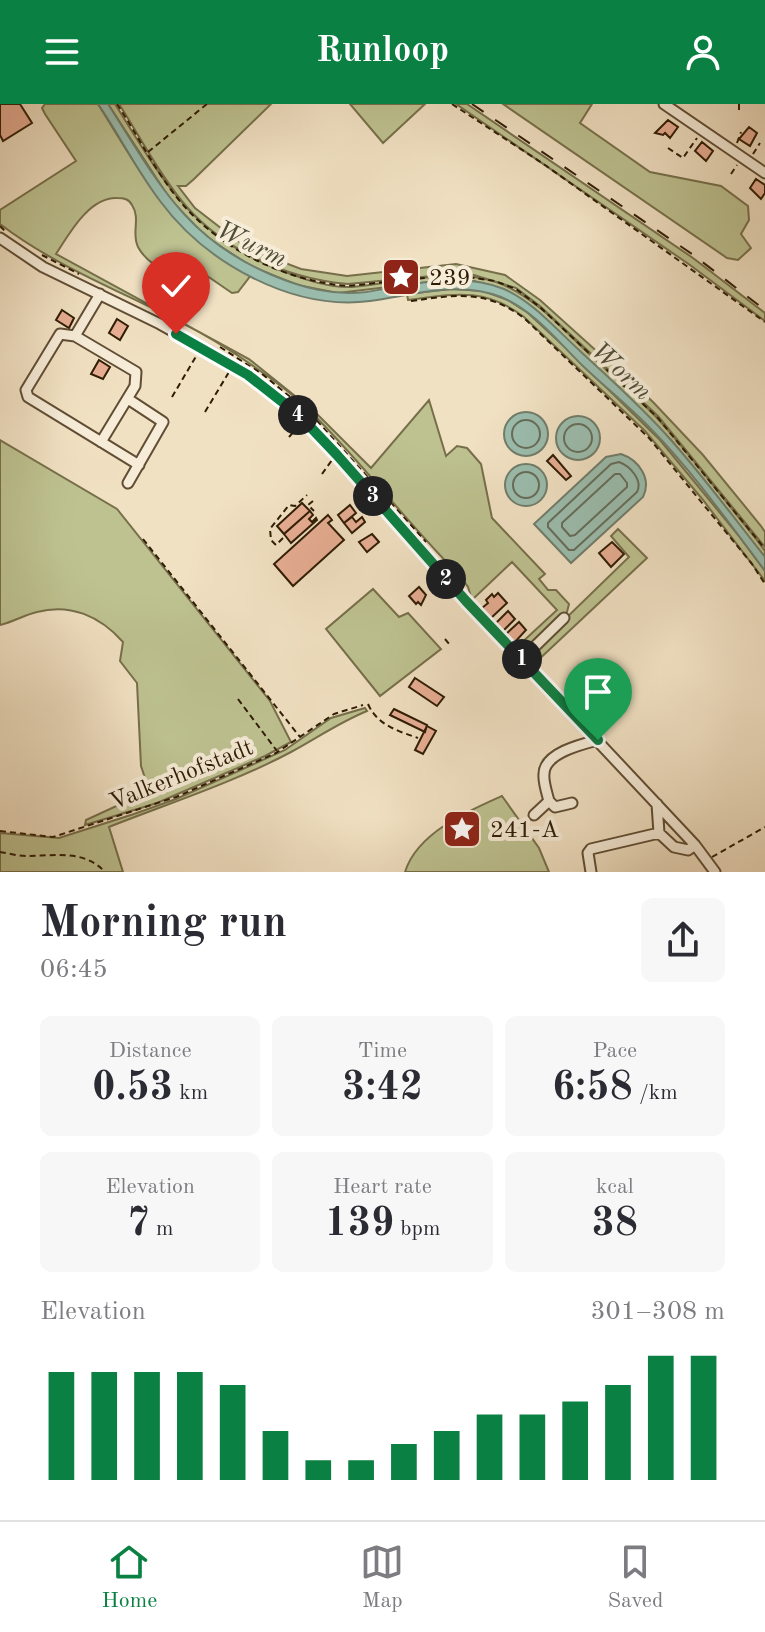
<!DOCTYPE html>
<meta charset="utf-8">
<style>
body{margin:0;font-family:"Old Standard TT",serif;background:#f7f7f7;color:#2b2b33;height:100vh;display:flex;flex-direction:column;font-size:30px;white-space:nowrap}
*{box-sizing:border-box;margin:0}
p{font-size:26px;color:#7c7c81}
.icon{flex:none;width:44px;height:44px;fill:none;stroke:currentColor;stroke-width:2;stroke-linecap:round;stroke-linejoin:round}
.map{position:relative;height:768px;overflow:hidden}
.drawer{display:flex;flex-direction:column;background:#fff;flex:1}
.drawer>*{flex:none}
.pin{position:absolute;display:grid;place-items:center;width:68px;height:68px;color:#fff;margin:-82px -34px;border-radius:50% 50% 50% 0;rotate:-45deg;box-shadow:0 0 8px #0007}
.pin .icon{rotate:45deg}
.km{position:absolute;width:40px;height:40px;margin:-20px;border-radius:50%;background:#222;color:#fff;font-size:22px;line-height:40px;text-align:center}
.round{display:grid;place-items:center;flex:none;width:84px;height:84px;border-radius:12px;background:#f7f7f7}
.summary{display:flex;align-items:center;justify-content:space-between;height:136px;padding:0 40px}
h1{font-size:44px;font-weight:600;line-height:60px}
.figures{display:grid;grid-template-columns:repeat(3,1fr);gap:12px;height:136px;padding:8px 40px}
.figures div{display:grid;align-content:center;border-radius:12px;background:#f7f7f7;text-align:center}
.figures b{font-size:40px;font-weight:600}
.figures small{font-size:22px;font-weight:400}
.figures p{font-size:22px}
.chart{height:224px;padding:16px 40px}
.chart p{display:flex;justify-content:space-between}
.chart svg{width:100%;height:144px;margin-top:8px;stroke:#0b8043;stroke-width:6}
header{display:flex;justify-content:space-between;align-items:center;height:104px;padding:0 40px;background:#0b8043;color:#fff;font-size:36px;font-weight:600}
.tabs{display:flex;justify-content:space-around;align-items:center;height:112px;border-top:2px solid #e1e1e2;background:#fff;font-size:22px;color:#7c7c81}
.tabs a{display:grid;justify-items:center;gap:4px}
.tabs .active{color:#0b8043}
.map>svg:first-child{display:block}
.green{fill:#bec291;stroke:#766f4a;stroke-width:2}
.water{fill:#9bbeaf;stroke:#707d6b;stroke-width:2}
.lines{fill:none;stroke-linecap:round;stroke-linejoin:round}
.shore{stroke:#656d5a;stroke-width:2}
.building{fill:#e8ae94;stroke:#2f1c04;stroke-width:2}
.minor-casing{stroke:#604d34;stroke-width:13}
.path{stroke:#2f1c04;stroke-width:2;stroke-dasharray:6 4;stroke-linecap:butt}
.minor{stroke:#f6ecd8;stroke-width:9}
.rail{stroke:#2f1c04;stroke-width:2;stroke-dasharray:14 14;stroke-linecap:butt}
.route-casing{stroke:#fff;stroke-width:16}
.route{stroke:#0b8043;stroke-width:10}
.labels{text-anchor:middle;stroke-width:8;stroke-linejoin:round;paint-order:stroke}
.poi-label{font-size:24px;fill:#2f1c04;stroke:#f6ecd8;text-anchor:start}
.street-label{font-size:24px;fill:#2f1c04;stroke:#f6ecd8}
.water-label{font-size:26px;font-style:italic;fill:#4f4d37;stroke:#f6ecd8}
</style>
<header><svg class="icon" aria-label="menu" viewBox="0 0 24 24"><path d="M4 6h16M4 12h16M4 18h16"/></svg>Runloop<svg class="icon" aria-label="person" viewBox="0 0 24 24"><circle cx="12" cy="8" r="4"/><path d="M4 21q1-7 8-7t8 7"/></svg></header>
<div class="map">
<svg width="765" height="768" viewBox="0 0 765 768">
<rect width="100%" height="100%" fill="#f1e1c3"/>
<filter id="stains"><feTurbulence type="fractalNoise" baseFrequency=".0025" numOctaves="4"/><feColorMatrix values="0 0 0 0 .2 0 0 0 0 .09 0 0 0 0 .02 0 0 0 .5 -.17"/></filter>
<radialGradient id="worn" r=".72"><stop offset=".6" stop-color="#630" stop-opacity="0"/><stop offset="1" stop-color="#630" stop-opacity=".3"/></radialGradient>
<path class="green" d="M45,0H98C142,70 174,134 251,171L238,188L232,189L197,165L182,176C166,168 147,160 138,143C131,129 141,115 132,101C129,95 124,94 117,94C89,93 69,130 56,150L249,255L315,308L371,364L429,296L446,352L457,342L467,344L481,360L492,414L545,470L539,475L548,486H556L569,500L567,508L524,548L517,543L557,506L512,458L472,496L468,483L460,472C408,420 364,361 312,309C291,288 265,270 240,253C164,201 73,176 0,120V106L76,57L45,10L42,4Z
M108,0H115C164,78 191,131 282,167C304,175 327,184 352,183C398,179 451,163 496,178C530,190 557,219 582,243C607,267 633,289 657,314C691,351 721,392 753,431L765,447V453L671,336L534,204L503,185L474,177H438L338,189L297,181L251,162L206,133L170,95Z
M119,0H271L194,75L186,82H178L195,104L235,135L254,147L301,165L347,172L456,160L505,171L540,196L653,298L703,351L761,422L765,428V443L658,312L540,202L516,184L474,171L453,170L348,180C284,175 217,143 178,92C155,63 139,31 119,0Z
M350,0H425L383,39Z
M456,0H467L693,154L765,209V217L690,161Z
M503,0H592L580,19L650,68L721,82L748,102L749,116L741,130L751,144L738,156L727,154Z
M451,185L483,187L508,196L528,209L567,245L660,336L739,432L765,467V477L703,396L645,327L524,213C485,183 454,190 408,196L407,190Z
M0,336L117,405L270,597L291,638L265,652L157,699L85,721L86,716L134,694L148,683L141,662L137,579L120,557L123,538C100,512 70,499 37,508C24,511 13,518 0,521Z
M618,425L647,454L534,560L527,552L629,453L611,432Z
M373,485L399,513L408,509L441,545L380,592L326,525Z
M365,604L367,607C340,618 317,634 291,648C235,678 167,700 109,723L123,768H0V729L59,734L134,710L176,695L285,646L331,614Z
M502,692L539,744L549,768H405C417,729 468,707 502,692Z"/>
<path class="water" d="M98,0H108C157,76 184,134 272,171C303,184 333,192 366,188C411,181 461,167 504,185C533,198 556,225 579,246C610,275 642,303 670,335C704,373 734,414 765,453V467C729,419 693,368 651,325C630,303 606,284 584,263C559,239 535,207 501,193C459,176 414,191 370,197C292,207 206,159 160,97C137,67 120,32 98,0Z
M504 330a22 22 0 1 1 44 0a22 22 0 1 1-44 0Z
M556 334a22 22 0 1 1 44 0a22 22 0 1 1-44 0Z
M621,350C639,356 652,375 643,393L571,459L534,420L606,353Z
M505 381a21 21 0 1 1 42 0a21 21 0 1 1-42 0Z"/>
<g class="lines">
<path class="shore" d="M512 330a14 14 0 1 1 28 0a14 14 0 1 1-28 0Z
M564 334a14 14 0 1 1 28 0a14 14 0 1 1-28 0Z
M619,358C630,362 643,376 637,388L574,446H569L548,423V419L611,360Z
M513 381a13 13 0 1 1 26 0a13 13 0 1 1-26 0Z
M615,370H620L627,379V383L575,431L570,432L562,423V419Z"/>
</g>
<path class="building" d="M0,0H20L32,19L3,37L0,31Z
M668,16L678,23L670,34L665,29L663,31L655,29Z
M749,23L757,29L750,42L739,35Z
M702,38L713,47L706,57L695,47Z
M756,75L765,81V89L761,95L750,84Z
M62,206L74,214L69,224L56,216Z
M117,215L128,222L120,236L109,229Z
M99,256L110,263L103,275L91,270Z
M553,351L571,372L566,376L547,357Z
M302,399L310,407L284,430L277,422Z
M350,401L356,409L344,419L338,411Z
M310,407L313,411L309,415L312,418L316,414L317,416L291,439L284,430Z
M328,411L332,416L328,419L344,436L293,482L274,460Z
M352,413L356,418L362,413L365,418L352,429L344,419Z
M372,430L379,438L367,448L359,438Z
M612,438L624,450L611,463L599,449Z
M419,483L426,491L421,501L418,498L416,500L409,492Z
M498,489L507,499L491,514L482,504L488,499L486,496L492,490L494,493Z
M508,507L515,515L503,527L496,519Z
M519,518L526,526L514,539L506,530Z
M415,574L444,593L437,602L409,583Z
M394,605L427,621L425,628L390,611Z
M427,622L436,627L423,650L415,646Z"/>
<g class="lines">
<g class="minor-casing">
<path id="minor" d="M664,0L765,69
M0,134L43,163L160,220L214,250L248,271L299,311L334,348L466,497L695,741L715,768
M75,232L100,190
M128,295L163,318L128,379
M101,338L135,282L136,268L75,232L60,230L26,286L28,293L139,361
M522,555L564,514
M549,697L555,703L572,699
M657,700L659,729L674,743L688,746L695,741
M534,711L549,697C547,689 543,678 544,670C544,649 582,640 598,636
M591,768L588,749L591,745L659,729"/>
</g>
<path class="path" d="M117,0C135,27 150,57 169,83C209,140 279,176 347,182L454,171L495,177L516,185L541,204L658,314L765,445
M452,0L545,61L765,218
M739,6V0
M737,39L741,28
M668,44L683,54L697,34
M148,48L207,0
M753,50L760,39
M731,70L737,61
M0,122L6,128
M42,151L79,170
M411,197C456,191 485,185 524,214L649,334L752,460L765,480
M220,243L262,270L299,300
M172,293L198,249
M205,308L229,268
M310,309L426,438
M289,333L299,322
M322,370L332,356
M313,397L308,401L314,407
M283,434L276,441L271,436L270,425L289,401L295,402L307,391
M143,435L300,633
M445,535L450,541
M238,595L277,647
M368,600C377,621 398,627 418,634
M0,727L53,733L176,693L276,649L334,610L363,601
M0,748C8,749 17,752 26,752C54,752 84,745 105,768
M712,753L765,723"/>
<use href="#minor" class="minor"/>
<path class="rail" d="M472,0L692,150L765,206"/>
</g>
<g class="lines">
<g class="route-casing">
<path id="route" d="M176,230L248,271L299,311L337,351L466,497L598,636"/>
</g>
<use href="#route" class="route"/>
</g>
<defs>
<g id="sight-square" transform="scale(2)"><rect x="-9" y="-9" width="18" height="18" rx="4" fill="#8f2418" stroke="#f6ecd8"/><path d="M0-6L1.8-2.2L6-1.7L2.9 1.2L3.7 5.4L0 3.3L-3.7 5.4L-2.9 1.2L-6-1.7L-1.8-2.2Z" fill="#fff"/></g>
</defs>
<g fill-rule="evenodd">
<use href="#sight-square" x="401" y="173"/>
<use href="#sight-square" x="462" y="725"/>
</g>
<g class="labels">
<g class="poi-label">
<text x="429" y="181">239</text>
<text x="490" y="733">241-A</text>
</g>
<g class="street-label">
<text transform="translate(181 670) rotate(-22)" y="8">Valkerhofstadt</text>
</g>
<g class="water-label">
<text transform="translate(252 139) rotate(26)" y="9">Wurm</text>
<text transform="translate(622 266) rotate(43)" y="9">Worm</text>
</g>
</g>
<rect width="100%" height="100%" filter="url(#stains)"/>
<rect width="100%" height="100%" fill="url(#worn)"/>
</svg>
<div class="pin" style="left:598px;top:636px;background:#1e9e55"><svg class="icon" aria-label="arrive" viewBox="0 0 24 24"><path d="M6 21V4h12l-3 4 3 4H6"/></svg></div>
<div class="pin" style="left:176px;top:230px;background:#d93025"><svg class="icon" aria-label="check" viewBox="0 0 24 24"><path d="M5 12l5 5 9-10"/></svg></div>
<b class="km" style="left:522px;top:555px">1</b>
<b class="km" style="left:446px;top:475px">2</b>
<b class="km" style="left:373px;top:392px">3</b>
<b class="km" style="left:298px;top:311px">4</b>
</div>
<section class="drawer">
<div class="summary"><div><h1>Morning run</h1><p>06:45</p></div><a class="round"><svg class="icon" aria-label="share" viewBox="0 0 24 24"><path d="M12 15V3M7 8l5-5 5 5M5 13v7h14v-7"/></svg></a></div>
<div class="figures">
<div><p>Distance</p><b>0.53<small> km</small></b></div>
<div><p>Time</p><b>3:42</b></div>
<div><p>Pace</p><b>6:58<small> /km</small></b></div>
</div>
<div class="figures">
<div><p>Elevation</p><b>7<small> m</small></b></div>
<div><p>Heart rate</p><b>139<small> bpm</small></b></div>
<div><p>kcal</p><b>38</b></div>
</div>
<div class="chart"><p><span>Elevation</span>301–308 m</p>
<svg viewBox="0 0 160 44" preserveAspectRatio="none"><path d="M5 44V11M15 44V11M25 44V11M35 44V11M45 44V15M55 44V29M65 44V38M75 44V38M85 44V33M95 44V29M105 44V24M115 44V24M125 44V20M135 44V15M145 44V6M155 44V6"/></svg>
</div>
</section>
<nav class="tabs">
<a class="active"><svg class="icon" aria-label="home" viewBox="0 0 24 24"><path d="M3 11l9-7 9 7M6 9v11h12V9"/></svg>Home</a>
<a><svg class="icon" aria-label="map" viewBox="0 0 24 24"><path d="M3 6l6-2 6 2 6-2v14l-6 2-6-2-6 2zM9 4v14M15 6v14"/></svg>Map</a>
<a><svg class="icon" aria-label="saved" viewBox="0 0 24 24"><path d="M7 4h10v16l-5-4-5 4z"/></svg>Saved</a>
</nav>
